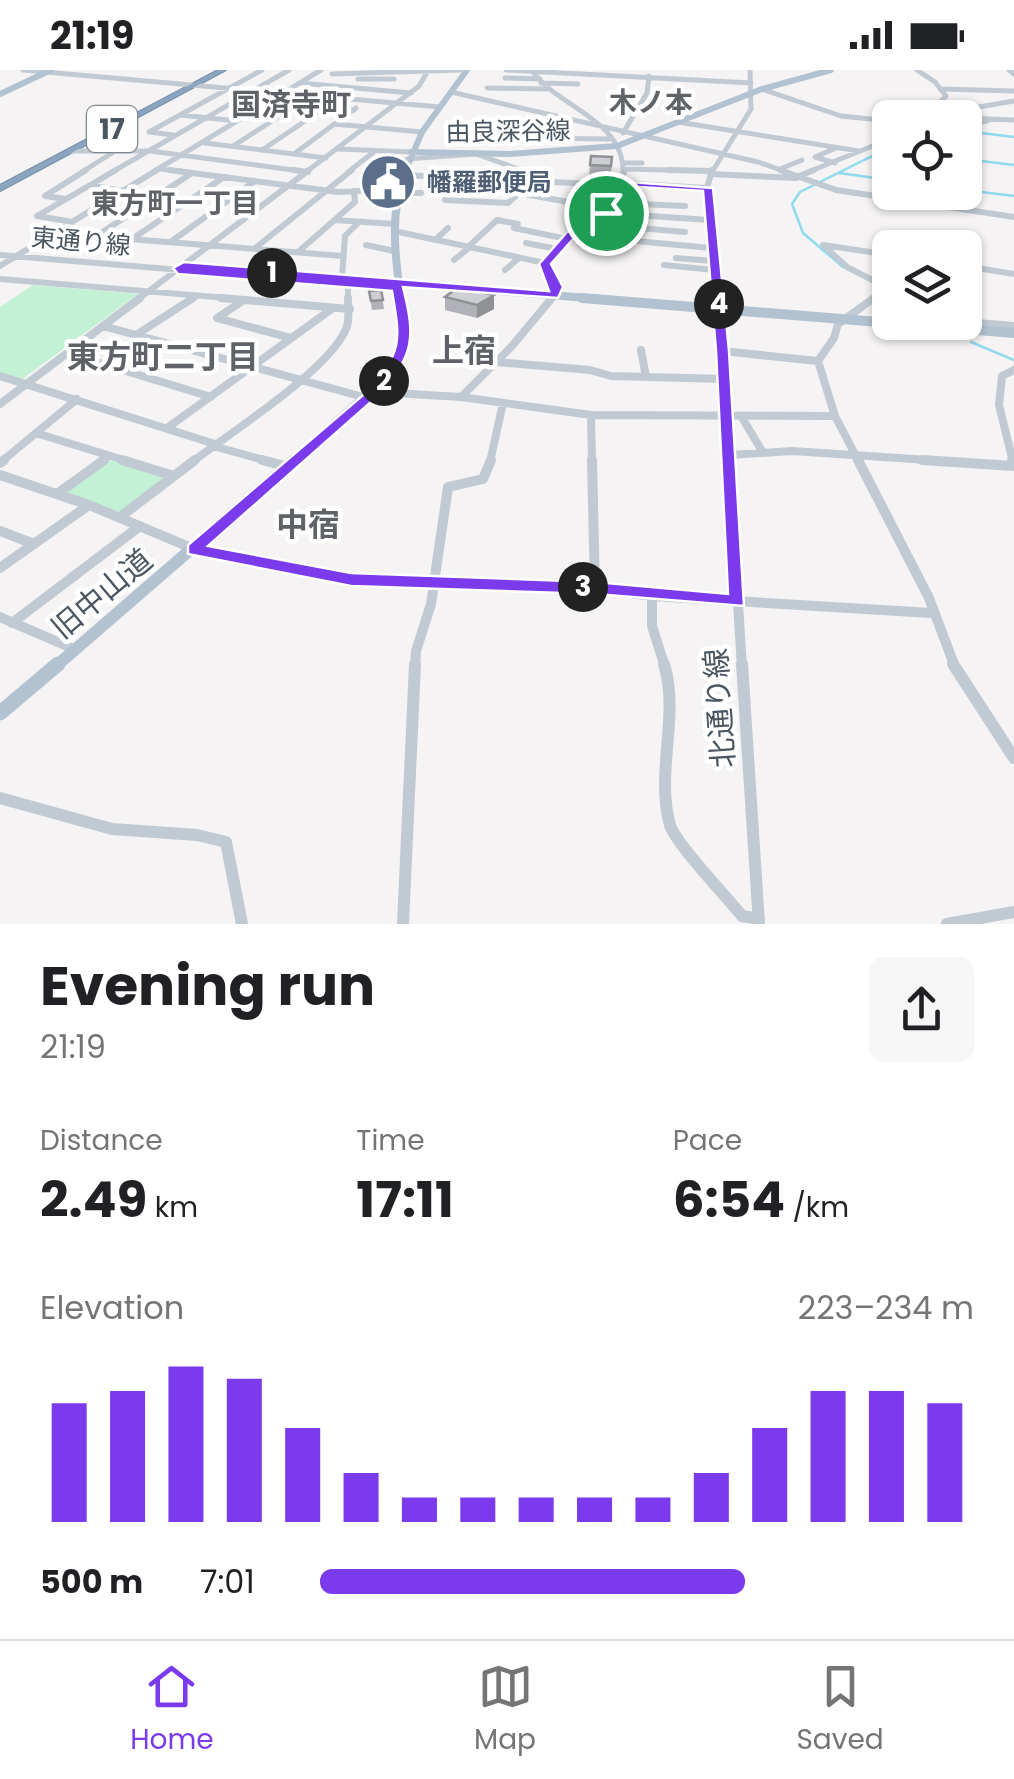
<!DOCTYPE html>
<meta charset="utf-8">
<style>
body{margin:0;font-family:Poppins,"Noto Sans JP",sans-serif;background:#f6f6f6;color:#202124;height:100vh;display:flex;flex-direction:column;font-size:38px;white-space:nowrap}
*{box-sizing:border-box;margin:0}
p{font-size:32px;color:#757577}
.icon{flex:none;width:55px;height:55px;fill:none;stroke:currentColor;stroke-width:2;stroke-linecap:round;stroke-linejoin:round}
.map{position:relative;height:854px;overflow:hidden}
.panel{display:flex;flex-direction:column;background:#fff;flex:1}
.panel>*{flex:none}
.fabs{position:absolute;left:872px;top:30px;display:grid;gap:20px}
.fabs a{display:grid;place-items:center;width:110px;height:110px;border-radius:15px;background:#fff;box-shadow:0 2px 8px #0004;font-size:50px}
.pin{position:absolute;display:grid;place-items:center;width:85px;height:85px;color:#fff;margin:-42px;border:5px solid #fff;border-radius:50%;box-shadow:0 2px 10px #0007}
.km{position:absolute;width:50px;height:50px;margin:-25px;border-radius:50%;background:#222;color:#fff;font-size:28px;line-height:50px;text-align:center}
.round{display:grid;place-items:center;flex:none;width:105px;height:105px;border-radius:15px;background:#f6f6f6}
.head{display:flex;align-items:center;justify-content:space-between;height:170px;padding:0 40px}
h1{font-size:55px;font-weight:700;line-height:75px}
.stats{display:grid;grid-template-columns:repeat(3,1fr);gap:15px;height:170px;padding:10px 40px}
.stats div{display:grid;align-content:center}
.stats b{font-size:50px;font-weight:700}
.stats small{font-size:28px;font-weight:400}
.stats p{font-size:28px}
.chart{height:280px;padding:20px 40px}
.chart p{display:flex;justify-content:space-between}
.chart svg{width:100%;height:180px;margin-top:10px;stroke:#7c3aed;stroke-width:6}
ul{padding:0 40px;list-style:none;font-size:32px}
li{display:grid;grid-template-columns:160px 120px 1fr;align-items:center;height:75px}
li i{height:25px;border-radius:12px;background:#7c3aed}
.status{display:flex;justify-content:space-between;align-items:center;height:70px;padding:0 50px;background:#fff;direction:ltr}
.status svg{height:28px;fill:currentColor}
.tab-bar{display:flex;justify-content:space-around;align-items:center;height:140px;border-top:2px solid #e0e0e0;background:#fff;font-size:28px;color:#757577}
.tab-bar a{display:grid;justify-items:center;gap:5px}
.tab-bar .selected{color:#7c3aed}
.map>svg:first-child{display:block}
.green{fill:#c3f1d5}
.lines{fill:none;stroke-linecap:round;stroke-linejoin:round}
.stream{stroke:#90daee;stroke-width:2.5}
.highway-casing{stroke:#7690ad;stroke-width:2}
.minor-far4{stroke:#c1cad2;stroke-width:5}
.minor-far3{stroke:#c1cad2;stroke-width:6}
.minor-far2{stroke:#c1cad2;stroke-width:8}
.minor-far1{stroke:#c1cad2;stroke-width:10}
.minor{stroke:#c1cad2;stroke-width:12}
.major-far4{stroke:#b3c2d1;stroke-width:6}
.major-far3{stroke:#b3c2d1;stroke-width:8}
.major-far2{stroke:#b3c2d1;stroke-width:10}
.major-far1{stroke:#b3c2d1;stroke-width:12}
.major{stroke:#b3c2d1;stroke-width:15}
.highway{fill:#8ba5c1;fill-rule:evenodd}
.wall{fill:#b0b2b7}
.shaded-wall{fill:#909195}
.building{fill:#cdcfd5;stroke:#909195;stroke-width:2.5}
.route{fill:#7c3aed;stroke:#fff;stroke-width:2.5;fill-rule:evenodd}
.labels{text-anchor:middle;stroke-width:9;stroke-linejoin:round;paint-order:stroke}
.far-street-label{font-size:25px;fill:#4a5661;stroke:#fff}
.far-service-label{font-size:25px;font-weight:bold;fill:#4e5e75;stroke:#fff;text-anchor:start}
.far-neighbourhood-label{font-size:28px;font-weight:bold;fill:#5f6368;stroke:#fff}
.shield{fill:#fff;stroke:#808990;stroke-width:2.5}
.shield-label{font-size:28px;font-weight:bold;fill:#4a5661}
.far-quarter-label{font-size:30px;font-weight:bold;fill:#5f6368;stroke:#fff}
.street-label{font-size:30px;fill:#4a5661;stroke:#fff}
.neighbourhood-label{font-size:32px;font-weight:bold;fill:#5f6368;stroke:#fff}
</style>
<div class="status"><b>21:19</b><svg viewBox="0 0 49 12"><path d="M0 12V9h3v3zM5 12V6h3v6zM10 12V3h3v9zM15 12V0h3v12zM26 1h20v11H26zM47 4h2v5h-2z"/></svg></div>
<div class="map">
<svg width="1014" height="854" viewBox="0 0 1014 854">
<rect width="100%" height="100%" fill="#f5f3f3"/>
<path class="green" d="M33,215L138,224L21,310L0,303V237Z
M106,391H114L167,408L126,440L117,442L66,422Z"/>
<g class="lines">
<path class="stream" d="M965,61L1014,67
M965,89L1014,95
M864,90L890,78
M839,103L890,110
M965,120L1014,126
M843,197L803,163L792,134L800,122L862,91
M971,272L1014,290"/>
<g class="highway-casing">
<path id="highway" d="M218,0H226L0,121V115Z"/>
</g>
<path class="minor-far4" d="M23,0L440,37
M506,0L751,13
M917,0L935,12L946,26L940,32L950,40
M1009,0L1014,4
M533,2C558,37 624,50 623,102
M332,4L460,0
M505,8L540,9
M358,9H394
M300,13L411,23
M541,13L578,14
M487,18L547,19
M762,19L841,46L890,51
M940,19L1014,21
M451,22L758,92L787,102
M181,45L237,51
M915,48L1014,31
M965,48L1014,50
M678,52L859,81
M334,54L422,62
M965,56L987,51
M623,63L647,23L649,6
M173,65L149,62L262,0
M503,68L611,69
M465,69L503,68L511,54L557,58L567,50
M205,73L326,88
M233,76L297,35L354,40
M338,79L411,82
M262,80L326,37
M71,81H150L308,102
M294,84L356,38
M407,89L476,84L527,102
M625,93H642
M835,93L815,87L836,78
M161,99L188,102
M625,99L711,101
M780,99L802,90
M82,102L112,83
M112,102L289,0
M153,102L321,0
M306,102L419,16L428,1
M348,102L375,81
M712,102L751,39L750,0
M808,102L890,69"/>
<path class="minor-far3" d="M169,100L338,122L398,119
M293,100L308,102
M520,100L550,111
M668,100L711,101
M712,100L707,118L717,230
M780,100L836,120L1014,147
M710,104L796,108
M401,105L618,115
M797,107L814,100
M469,108L445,130L508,133L519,123L601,138
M619,113L707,118
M92,116L124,121
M397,123H421
M66,129L45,126L86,100
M607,143L709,150
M37,146L116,100
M37,146L73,152
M335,150L394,154
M593,154L685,162
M591,155L619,133L685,136
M394,161L545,193
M53,163L343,186
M571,165L711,178
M95,167L192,103
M132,169L224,107
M435,170L448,158
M172,171L255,111
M526,173L557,179
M366,175L394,181
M467,178L497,150L518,154L514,158L567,169
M254,179L352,100
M298,182L355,132L354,121
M0,185L398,218
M676,188L713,191
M454,190L469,178
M664,195L714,200
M0,196L157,100
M965,196L1014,204
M505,200L519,188
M342,208L345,166L358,153
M0,209L251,230
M348,214V230
M888,218L847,197L823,175L890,185
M137,230L309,100
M190,230L195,227
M549,230L556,217L545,193L610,131L625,100
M871,230L888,218"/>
<path class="minor-far2" d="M221,228L350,239
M717,228L729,392
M244,230L217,248L291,268
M965,252L1014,256
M103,256L367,328
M136,265L193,228
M641,280L646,307
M722,281L818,291
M67,283L211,327
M496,292L590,300L611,306L724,309
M0,306L215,374
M375,322L461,327L591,345L835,346
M461,327L512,276L552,228
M0,334L140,228
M591,345L592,392
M741,346L762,381
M167,358L333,238
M36,363L130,392
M213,376L271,392
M729,385L792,381L959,392
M1,392L77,329
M100,392L109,386
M192,392C230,363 329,300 346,259C350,250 348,238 348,228
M490,392L503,333
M859,392L835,346L818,291L834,268L838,254L874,228
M1013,392L999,335L1002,306L1014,300"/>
<path class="minor-far1" d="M122,390L174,406
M262,390L288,397
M592,390L595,518
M729,390L742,597
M858,390L929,528L955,597
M922,390L1014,396
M1012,390L1014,396
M0,393L4,390
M0,405L89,435L194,479L351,509L595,518L652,526L931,543
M57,424L104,390
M120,447L195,390
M0,461L34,474
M0,498L89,435
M652,526V556L665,597
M0,547L74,579
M12,553L140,456
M415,597L416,581L431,534L448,417L483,409L491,390"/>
<path class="minor" d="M664,594C680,646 655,702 670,755C676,774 727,827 742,846L759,849
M742,594L759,854
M953,594L1014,688
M0,728L112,759L197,765L226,772L242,854
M403,854L415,594
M947,854L1014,842"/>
<path class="major-far4" d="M0,24L51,0
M411,82L510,84L617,76L762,19L831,0
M405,102L422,62L467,0"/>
<path class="major-far3" d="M397,213L613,230
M401,230C395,187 389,141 406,100"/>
<path class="major-far2" d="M582,228L1014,263
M292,392L391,304L406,270L400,228"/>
<path class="major-far1" d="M55,597L294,390"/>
<path class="major" d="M0,643L58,594"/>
<use href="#highway" class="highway"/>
</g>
<path class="wall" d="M612,87L611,108L589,107L590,95Z
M381,220L384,239L372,240L369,221Z
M494,225V239L477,248L445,240V227Z"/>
<path class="shaded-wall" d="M494,225V239L477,248V235Z"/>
<path class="building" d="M591,86L612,87L611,96L590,95Z
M900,171L941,178H898Z
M458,217L494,225L477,235L445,227Z
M381,220L383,230L371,231L369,221Z"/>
<path class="route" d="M615,111L713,118L729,281L744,536L595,524L351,516L188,484V475L370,319C403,280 400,269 392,221L178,204L173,198L184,192L549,221L539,194L567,162H577L597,146L592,142ZM622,116L703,121L716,281L728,524L595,512L351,503L208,476L380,324C414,284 416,269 403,217L558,228L563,217L551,194L574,168H583L610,145L606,140Z"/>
<defs>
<g id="civic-disc" transform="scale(2.875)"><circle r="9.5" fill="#5c6f8a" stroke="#fff"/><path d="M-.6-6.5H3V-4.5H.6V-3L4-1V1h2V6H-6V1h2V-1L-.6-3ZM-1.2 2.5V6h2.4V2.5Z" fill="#fff"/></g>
</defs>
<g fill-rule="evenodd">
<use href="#civic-disc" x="388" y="112"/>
</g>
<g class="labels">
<g class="far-street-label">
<text transform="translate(508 61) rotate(-1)" y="9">由良深谷線</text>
<text transform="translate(81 171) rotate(5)" y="9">東通り線</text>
</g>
<g class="far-service-label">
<text x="427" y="121">幡羅郵便局</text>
</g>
<g class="far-neighbourhood-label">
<text x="651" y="42">木ノ本</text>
<text x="175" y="143">東方町一丁目</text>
</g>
<rect class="shield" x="87" y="36" width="50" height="46" rx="8"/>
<g class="shield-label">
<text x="112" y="69">17</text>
</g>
<g class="far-quarter-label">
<text x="291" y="45">国済寺町</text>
</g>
<g class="street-label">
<text transform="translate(102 524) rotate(-40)" y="10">旧中山道</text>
<text transform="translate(720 638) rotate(-94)" y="10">北通り線</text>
</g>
<g class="neighbourhood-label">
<text x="464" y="292">上宿</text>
<text x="163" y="298">東方町二丁目</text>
<text x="308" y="466">中宿</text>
</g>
</g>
</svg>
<div class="fabs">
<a><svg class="icon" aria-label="locate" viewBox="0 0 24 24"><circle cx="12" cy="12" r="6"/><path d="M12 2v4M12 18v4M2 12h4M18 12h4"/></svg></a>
<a><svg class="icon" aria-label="layers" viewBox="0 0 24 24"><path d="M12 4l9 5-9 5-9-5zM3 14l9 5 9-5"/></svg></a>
</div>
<div class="pin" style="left:606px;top:143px;background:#1e9e55"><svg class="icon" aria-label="arrive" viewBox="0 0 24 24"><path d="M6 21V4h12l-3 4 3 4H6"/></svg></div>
<b class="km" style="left:272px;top:203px">1</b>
<b class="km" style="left:384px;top:311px">2</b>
<b class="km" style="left:583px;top:517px">3</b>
<b class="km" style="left:719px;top:234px">4</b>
</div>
<section class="panel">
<div class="head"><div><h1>Evening run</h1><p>21:19</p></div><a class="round"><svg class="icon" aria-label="share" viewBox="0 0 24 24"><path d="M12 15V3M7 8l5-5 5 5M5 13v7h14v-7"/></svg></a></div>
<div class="stats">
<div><p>Distance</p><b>2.49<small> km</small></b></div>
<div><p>Time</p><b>17:11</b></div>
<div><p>Pace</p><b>6:54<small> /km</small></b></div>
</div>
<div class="chart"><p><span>Elevation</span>223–234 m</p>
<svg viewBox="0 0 160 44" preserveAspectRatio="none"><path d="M5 44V15M15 44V12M25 44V6M35 44V9M45 44V21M55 44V32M65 44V38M75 44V38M85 44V38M95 44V38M105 44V38M115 44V32M125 44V21M135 44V12M145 44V12M155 44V15"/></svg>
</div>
<ul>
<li><b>500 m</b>7:01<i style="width:65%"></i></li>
</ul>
</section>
<nav class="tab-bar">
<a class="selected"><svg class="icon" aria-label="home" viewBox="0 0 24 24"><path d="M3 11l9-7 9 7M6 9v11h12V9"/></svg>Home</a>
<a><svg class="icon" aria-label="map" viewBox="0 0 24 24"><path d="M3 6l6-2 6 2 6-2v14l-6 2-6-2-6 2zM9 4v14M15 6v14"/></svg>Map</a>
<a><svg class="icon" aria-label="saved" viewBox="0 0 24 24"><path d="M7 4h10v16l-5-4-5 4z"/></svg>Saved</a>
</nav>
